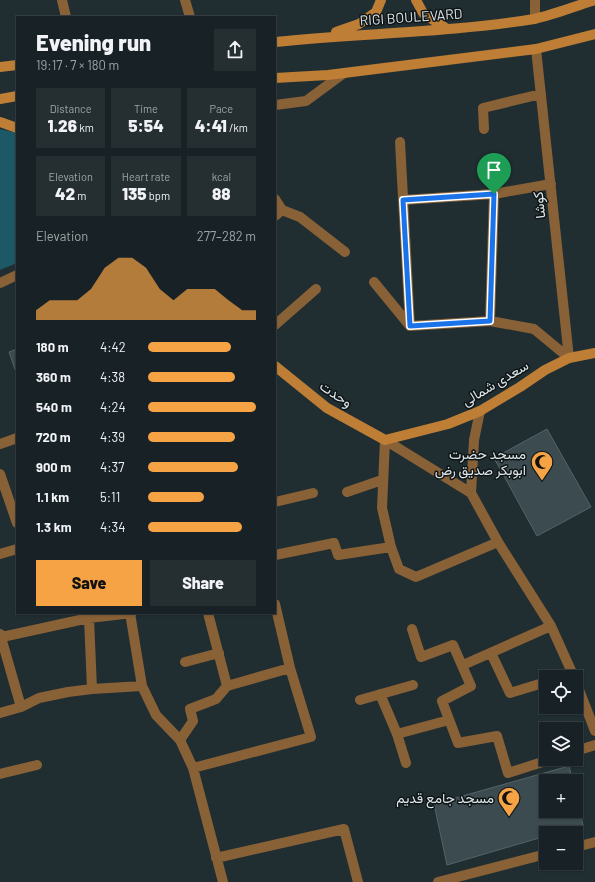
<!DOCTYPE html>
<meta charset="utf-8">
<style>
body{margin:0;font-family:Barlow,Vazirmatn,sans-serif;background:#252f32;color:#f1f3f6;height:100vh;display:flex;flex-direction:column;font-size:15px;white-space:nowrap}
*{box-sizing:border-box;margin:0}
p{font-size:13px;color:#9fa4a7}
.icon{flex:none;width:22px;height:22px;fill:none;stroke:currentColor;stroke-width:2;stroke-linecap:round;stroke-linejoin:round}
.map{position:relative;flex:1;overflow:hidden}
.sheet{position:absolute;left:16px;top:16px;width:260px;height:598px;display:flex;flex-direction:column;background:#182226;border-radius:0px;box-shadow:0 1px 3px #0004,0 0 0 1px #363f43}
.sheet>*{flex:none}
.fabs{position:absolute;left:539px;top:670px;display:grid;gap:8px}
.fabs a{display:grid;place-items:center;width:44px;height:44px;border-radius:0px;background:#182226;box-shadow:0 1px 3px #0004,0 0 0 1px #363f43;font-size:20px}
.pin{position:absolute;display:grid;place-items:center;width:34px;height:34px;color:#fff;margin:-41px -17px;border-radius:50% 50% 50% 0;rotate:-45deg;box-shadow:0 0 4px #0007}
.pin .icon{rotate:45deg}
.round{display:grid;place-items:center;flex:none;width:42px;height:42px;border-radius:0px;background:#252f32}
.overview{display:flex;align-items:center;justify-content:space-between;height:68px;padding:0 20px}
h1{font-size:22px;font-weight:800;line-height:30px}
.stats{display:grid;grid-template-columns:repeat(3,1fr);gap:6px;height:68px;padding:4px 20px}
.stats div{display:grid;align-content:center;border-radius:0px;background:#252f32;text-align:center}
.stats b{font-size:17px;font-weight:800}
.stats small{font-size:11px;font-weight:400}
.stats p{font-size:11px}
.chart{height:112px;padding:8px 20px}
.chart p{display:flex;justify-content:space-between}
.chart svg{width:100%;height:72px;margin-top:4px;fill:#f5a345;opacity:.7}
.cta{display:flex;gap:8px;margin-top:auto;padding:8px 20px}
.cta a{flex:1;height:46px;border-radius:0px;background:#f5a345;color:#111;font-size:16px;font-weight:800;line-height:46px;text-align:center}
.cta a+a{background:#252f32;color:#f1f3f6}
ul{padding:0 20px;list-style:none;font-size:13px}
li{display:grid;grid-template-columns:64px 48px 1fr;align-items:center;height:30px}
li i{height:10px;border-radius:5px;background:#f5a345}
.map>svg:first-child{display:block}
.green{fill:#1c5866}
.building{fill:#3c4b4f;stroke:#536367}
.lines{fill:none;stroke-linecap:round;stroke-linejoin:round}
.street{stroke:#896137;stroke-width:10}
.secondary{stroke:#be7e35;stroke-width:10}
.route-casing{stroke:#fff;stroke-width:8}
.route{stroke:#1a73e8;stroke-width:5}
.labels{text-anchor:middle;stroke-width:3;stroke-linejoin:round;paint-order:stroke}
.street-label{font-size:14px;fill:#dde6e9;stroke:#0f1517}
.poi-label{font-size:14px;fill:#dde6e9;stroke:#0f1517;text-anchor:end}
</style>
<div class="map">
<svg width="595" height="882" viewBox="0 0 595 882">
<rect width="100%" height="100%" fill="#202e32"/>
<path class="green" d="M0,129L17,133V263L0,270Z"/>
<path class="building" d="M17,349V375L9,352Z
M547,429L591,507L537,536L494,458Z
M569,766L573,781H546V811H576V796L583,825L555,833H546V836L447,865L434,804Z"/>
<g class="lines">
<path class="street" d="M62,0L66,17
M185,0L190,17
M535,19V0
M536,49L569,358
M275,105L306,101L344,73
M484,129L483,108L541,94
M400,142L410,326
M275,199L282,210L275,216
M403,200L494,194L551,184
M282,210L300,217L345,252
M374,282L410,326L490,321L534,329L569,358
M0,283L17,275
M490,321L494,194
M275,325L316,289
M0,444L17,438
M0,474L17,523
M347,492L382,480
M471,493L474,440L480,411
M275,502L313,493
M498,542L416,577L399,569L391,547L382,508L385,440L471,493L498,542L551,626L574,677
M0,554L17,549
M275,555L334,543L338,555L391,547
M130,613L142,686L156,715L180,740L193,768L223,882
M208,613L227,686
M89,618L92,689
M412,629L421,657L453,645L471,686L442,701L458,743L497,736L508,773L552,759
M0,634L21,707
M2,637L89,618L132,613
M491,653L510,693L546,682
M185,662L219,653
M463,665L551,626
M576,682L595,731
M380,694L397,734L406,763
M360,700L413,685
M0,713L21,707L39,698L68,692L92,689L142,686
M397,734L449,720
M180,740L193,721L190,709L216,699L227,686L290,668
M576,751L595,745
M193,768L311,737L290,668L275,604
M0,774L37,765
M576,847L595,842
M216,858L344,829L358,882
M438,882L546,854"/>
<path class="secondary" d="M416,0L423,13L447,29
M336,32L359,24L376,12L381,0
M275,42C361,33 448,33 534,19C554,15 575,6 595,0
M0,67L17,65
M275,78L328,75L536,49L595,34
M0,99L17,96
M0,122L17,128
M275,366L327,408L385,440L448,424L480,411L520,387L545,370L569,358L595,353"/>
</g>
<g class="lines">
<g class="route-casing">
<path id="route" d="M494,194L490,321L410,326L403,200Z"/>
</g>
<use href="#route" class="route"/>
</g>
<defs>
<g id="mosque-pin" transform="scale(1.15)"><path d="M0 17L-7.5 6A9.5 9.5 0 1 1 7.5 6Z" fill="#f5a345" stroke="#0f1517"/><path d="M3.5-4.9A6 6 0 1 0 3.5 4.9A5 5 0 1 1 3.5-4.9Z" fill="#111"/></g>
</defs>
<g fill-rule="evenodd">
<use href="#mosque-pin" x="542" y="462"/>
<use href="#mosque-pin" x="509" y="798"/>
</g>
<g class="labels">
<g class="street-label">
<text transform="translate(411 17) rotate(-4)" y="5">RIGI BOULEVARD</text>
<text transform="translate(539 205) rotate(-96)" y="5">کوشا</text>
<text transform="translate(495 383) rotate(-31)" y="5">سعدی شمالی</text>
<text transform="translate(336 394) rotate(34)" y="5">وحدت</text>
</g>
<g class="poi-label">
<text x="526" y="459">مسجد حضرت<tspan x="526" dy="16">ابوبکر صدیق رض</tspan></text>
<text x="494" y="803">مسجد جامع قدیم</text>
</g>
</g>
</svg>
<div class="fabs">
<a><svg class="icon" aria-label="locate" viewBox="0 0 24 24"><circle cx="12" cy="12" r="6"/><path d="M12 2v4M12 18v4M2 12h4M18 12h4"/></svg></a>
<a><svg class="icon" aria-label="layers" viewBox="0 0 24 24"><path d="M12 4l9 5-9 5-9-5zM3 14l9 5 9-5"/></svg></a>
<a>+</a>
<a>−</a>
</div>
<div class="pin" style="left:494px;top:194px;background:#1e9e55"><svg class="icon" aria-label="arrive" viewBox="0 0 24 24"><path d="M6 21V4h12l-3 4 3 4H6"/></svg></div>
<section class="sheet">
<div class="overview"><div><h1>Evening run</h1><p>19:17 · 7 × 180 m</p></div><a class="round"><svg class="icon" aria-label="share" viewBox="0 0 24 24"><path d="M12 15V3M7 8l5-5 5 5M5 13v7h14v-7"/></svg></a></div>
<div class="stats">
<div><p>Distance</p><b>1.26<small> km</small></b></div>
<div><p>Time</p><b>5:54</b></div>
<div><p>Pace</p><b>4:41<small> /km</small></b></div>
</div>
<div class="stats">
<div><p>Elevation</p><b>42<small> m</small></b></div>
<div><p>Heart rate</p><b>135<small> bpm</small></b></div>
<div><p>kcal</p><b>88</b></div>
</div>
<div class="chart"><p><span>Elevation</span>277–282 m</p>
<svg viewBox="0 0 160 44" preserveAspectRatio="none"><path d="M0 44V38L10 32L20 32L30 32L40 25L50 12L60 6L70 6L80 12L90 25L100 32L110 25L120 25L130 25L140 32L150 38L160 38V44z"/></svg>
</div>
<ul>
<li><b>180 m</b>4:42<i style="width:77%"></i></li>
<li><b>360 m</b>4:38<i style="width:81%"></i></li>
<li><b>540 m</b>4:24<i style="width:100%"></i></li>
<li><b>720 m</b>4:39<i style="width:81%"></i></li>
<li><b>900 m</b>4:37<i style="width:83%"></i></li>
<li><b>1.1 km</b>5:11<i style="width:52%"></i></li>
<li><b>1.3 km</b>4:34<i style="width:87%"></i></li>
</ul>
<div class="cta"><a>Save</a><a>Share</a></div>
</section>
</div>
